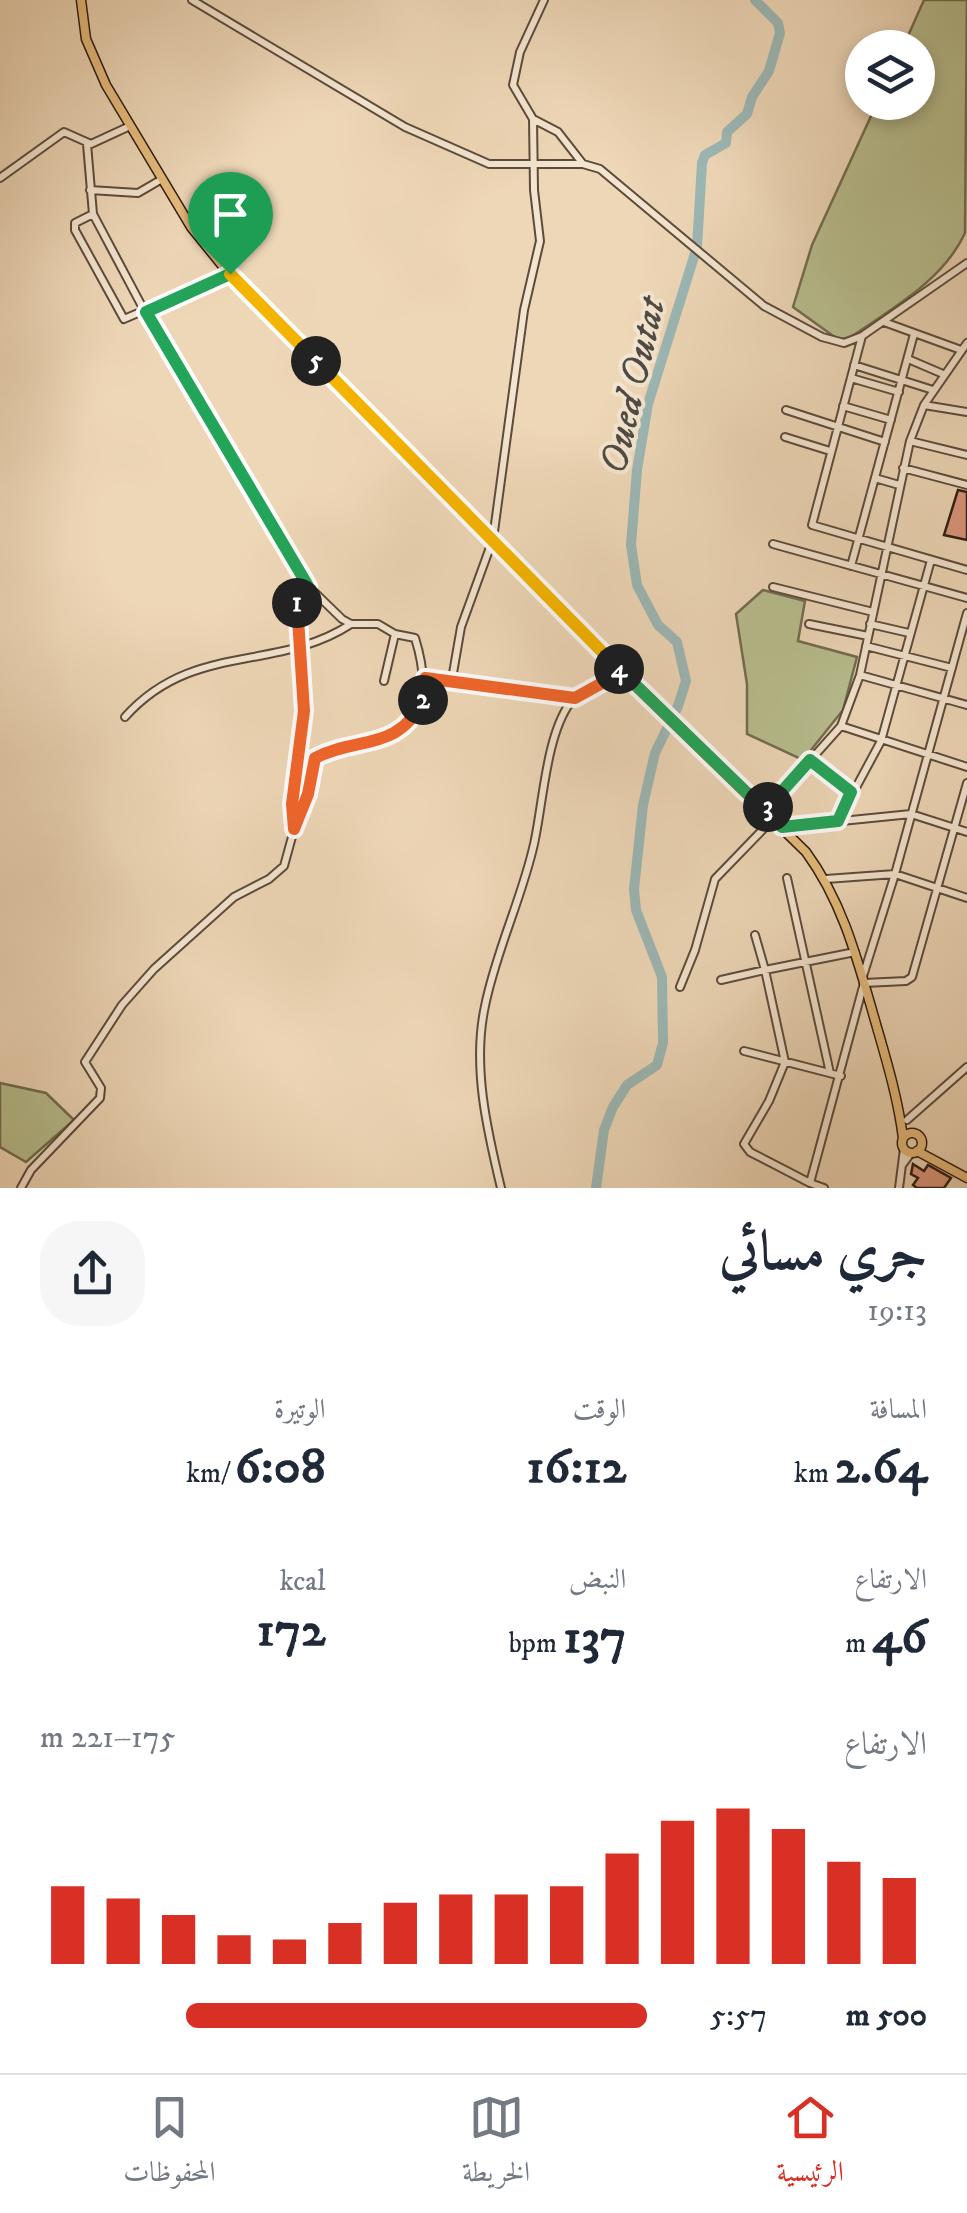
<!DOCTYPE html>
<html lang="ar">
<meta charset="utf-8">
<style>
body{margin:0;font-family:"IM FELL DW Pica",Amiri,serif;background:#f6f6f7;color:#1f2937;direction:rtl;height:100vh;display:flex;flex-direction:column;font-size:38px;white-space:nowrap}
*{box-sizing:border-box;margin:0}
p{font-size:32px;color:#747a83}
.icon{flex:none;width:55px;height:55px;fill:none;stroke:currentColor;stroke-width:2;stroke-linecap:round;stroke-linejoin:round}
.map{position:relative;height:1188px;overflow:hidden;direction:ltr}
.drawer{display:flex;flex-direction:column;background:#fff;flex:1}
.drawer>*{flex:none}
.buttons{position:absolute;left:845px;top:30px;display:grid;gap:20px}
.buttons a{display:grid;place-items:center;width:90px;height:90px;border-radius:50%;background:#fff;box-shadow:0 5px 15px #0003;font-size:50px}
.pin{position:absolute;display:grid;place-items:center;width:85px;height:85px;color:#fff;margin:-102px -42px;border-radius:50% 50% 50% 0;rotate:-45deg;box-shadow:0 0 10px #0007}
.pin .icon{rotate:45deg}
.km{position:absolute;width:50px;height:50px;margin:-25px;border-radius:50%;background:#222;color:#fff;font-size:28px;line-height:50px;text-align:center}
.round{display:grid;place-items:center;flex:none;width:105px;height:105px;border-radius:40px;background:#f6f6f7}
.overview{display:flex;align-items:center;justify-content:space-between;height:170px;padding:0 40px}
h1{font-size:55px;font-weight:700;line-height:75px}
.metrics{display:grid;grid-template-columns:repeat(3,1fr);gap:15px;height:170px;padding:10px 40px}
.metrics div{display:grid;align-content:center}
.metrics b{font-size:50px;font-weight:700}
.metrics small{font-size:28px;font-weight:400}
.metrics p{font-size:28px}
.chart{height:280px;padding:20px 40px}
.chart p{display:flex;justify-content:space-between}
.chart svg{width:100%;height:180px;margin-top:10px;stroke:#d93025;stroke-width:6}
ul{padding:0 40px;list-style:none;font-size:32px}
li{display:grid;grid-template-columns:160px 120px 1fr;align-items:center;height:75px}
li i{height:25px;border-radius:12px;background:#d93025}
.menu{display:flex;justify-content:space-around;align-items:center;height:140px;border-top:2px solid #e0e1e3;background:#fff;font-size:28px;color:#747a83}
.menu a{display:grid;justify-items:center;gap:5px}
.menu .on{color:#d93025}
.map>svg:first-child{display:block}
.green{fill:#b8be8f;stroke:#726d51;stroke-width:2.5}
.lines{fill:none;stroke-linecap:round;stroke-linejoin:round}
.river{stroke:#9cb8b6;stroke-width:10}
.building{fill:#dd977e;stroke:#2c1c13;stroke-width:2.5}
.minor-casing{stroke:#5c4b3c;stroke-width:10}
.major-casing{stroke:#2c1c13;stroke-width:11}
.minor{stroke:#f4e5d0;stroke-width:6}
.major{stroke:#e7bc7c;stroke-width:8}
.split-1-casing{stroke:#fff;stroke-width:20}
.split-2-casing{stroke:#fff;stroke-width:20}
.split-3-casing{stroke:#fff;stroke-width:20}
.split-4-casing{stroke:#fff;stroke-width:20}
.split-5-casing{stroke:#fff;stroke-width:20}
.split-6-casing{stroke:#fff;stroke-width:20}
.split-1{stroke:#22a559;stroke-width:12}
.split-2{stroke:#f0652b;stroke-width:12}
.split-3{stroke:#f0652b;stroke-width:12}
.split-4{stroke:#22a559;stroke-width:12}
.split-5{stroke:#f5b400;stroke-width:12}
.split-6{stroke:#f5b400;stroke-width:12}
.labels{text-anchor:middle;stroke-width:8;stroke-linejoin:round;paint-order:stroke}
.water-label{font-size:40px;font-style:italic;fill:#4e4b44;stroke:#f4e5d0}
</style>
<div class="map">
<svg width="967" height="1188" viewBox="0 0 967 1188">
<rect width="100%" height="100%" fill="#eed7b7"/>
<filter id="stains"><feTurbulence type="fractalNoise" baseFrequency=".002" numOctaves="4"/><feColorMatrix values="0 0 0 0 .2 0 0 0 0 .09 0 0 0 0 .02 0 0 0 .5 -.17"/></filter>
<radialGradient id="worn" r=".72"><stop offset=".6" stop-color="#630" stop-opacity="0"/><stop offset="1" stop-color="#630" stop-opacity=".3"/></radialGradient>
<path class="green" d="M924,0H967L965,233C943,281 891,309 848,339L836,338L793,307L812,245L877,103L918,102V48L903,47Z
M763,590L805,601L798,641L857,657L843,710L803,760L747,734V684L736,614Z
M0,1083L46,1093L74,1120L26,1162L0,1147Z"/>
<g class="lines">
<path class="river" d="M596,1188L604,1130L613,1107L627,1085L657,1065L663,1043L662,977L636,910L634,889L643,805L655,753L678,706L686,681L677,642L658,625L637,585L631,545L637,470L648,404L697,247L702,163L705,155L726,143L727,132L747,114L752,97L769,71L780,33L778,23L755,0"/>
</g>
<path class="building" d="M958,490L967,492V540L944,535Z
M913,1164L924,1171L928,1165L951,1178L944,1188H917L913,1185L918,1178L911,1174Z"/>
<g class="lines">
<g class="minor-casing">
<path id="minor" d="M192,0L405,127L489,164H583
M533,119L558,132L583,164L600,169L764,306L822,337L844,343L862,336L967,263
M0,178L64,132L91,144L130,126
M90,190L138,193L162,179
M93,214L75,223V230L124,319L229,274
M884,322L961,350
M862,336L812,525L967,570
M908,359L943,374
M854,365L933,390
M851,378L899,392
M924,405L967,412
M843,406L891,420
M786,410L885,442
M785,437L830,451
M910,441L967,455
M903,468L967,485
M875,478L899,485
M773,544L967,598
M851,566L914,334
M773,587L873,612
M809,624L868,636
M870,624L909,633
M866,646L952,668
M860,675L967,705
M425,678L575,697
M452,679L461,627L493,539L524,310L540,241L534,190L533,119L513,85L520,52L544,0
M384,681L395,634
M125,717C193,641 276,673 351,624
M841,726L967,767
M810,761L851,792
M765,811L841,726L860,675L910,441L924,405L967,343
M838,821L881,741L931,560
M293,825L304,711L297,603L307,585
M782,827L911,814L967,832
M787,878L830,1073
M826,879L895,874L967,898
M863,976L895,874L967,613
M721,980L765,970L755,935
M680,987L695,950L715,879L773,819
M744,1051L841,1076
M907,1120L967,1067
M903,1164L911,1153
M810,1183L750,1152L744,1144L769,1101L785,1062L765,970L855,952
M21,1188L31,1170L100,1098L101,1088L85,1062L122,1005L154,969L234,897L269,879L284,866L298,815L308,794L315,758C332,750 350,748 369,744C428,730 430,686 415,638L395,634L378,624H351L342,619L307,585L145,312L93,214L87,144
M501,1188C487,1130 472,1065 485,1006C496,951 522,898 534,844C543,804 546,736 570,703C581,688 606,680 622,672
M824,1188L810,1183L864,983L906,981L912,977L967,783
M899,1188L904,1149"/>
</g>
<g class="major-casing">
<path id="major" d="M81,0L86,39L106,85L191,227L225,269L622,672L806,852C844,904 858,962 876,1024C887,1062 898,1099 903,1138
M902 1143a10 10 0 1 1 20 0a10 10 0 1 1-20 0Z
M917,1151L967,1178"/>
</g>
<use href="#minor" class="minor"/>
<use href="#major" class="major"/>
</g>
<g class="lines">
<g class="split-1-casing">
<path id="split-1" d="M230,274L146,312L308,586L297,603"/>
</g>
<g class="split-2-casing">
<path id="split-2" d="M297,603L304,711L292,804L294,829L308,794L315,758C357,736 398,752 423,700"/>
</g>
<g class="split-3-casing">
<path id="split-3" d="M423,700L425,678L575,698L622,672L765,811L768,807"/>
</g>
<g class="split-4-casing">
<path id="split-4" d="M619,669L782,827L838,821L851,792L810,760L768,807"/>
</g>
<g class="split-5-casing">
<path id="split-5" d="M316,361L619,669"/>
</g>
<g class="split-6-casing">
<path id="split-6" d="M230,274L316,361"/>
</g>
<use href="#split-1" class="split-1"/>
<use href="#split-2" class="split-2"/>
<use href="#split-3" class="split-3"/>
<use href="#split-4" class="split-4"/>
<use href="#split-5" class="split-5"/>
<use href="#split-6" class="split-6"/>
</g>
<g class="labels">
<g class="water-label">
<text transform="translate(631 385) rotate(-77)" y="14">Oued Outat</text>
</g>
</g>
<rect width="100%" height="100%" filter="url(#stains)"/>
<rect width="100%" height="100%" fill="url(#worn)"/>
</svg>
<div class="buttons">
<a><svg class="icon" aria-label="layers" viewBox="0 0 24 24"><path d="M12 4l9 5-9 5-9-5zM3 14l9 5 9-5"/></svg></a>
</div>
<div class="pin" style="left:230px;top:274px;background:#1e9e55"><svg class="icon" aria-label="arrive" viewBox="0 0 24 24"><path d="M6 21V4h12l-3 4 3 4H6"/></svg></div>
<b class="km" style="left:297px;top:603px">1</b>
<b class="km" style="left:423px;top:700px">2</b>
<b class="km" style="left:768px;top:807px">3</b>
<b class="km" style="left:619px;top:669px">4</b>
<b class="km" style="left:316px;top:361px">5</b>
</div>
<section class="drawer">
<div class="overview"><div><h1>جري مسائي</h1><p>19:13</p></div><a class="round"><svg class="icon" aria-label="share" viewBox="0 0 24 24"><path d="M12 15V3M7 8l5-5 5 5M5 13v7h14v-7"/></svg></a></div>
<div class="metrics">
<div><p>المسافة</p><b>2.64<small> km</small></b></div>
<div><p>الوقت</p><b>16:12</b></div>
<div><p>الوتيرة</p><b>6:08<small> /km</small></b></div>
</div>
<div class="metrics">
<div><p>الارتفاع</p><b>46<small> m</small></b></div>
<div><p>النبض</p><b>137<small> bpm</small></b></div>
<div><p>kcal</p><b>172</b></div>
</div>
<div class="chart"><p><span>الارتفاع</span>175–221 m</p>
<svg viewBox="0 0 160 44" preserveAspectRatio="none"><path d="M5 44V25M15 44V28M25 44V32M35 44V37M45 44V38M55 44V34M65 44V29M75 44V27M85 44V27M95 44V25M105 44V17M115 44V9M125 44V6M135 44V11M145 44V19M155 44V23"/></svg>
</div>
<ul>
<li><b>500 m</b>5:57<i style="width:76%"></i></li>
</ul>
</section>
<nav class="menu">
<a class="on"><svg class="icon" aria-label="home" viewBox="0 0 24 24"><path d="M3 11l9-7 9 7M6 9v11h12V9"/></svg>الرئيسية</a>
<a><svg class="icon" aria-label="map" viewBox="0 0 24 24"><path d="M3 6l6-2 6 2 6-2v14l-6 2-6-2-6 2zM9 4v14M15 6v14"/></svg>الخريطة</a>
<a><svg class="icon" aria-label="saved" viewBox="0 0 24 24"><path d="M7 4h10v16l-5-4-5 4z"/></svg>المحفوظات</a>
</nav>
